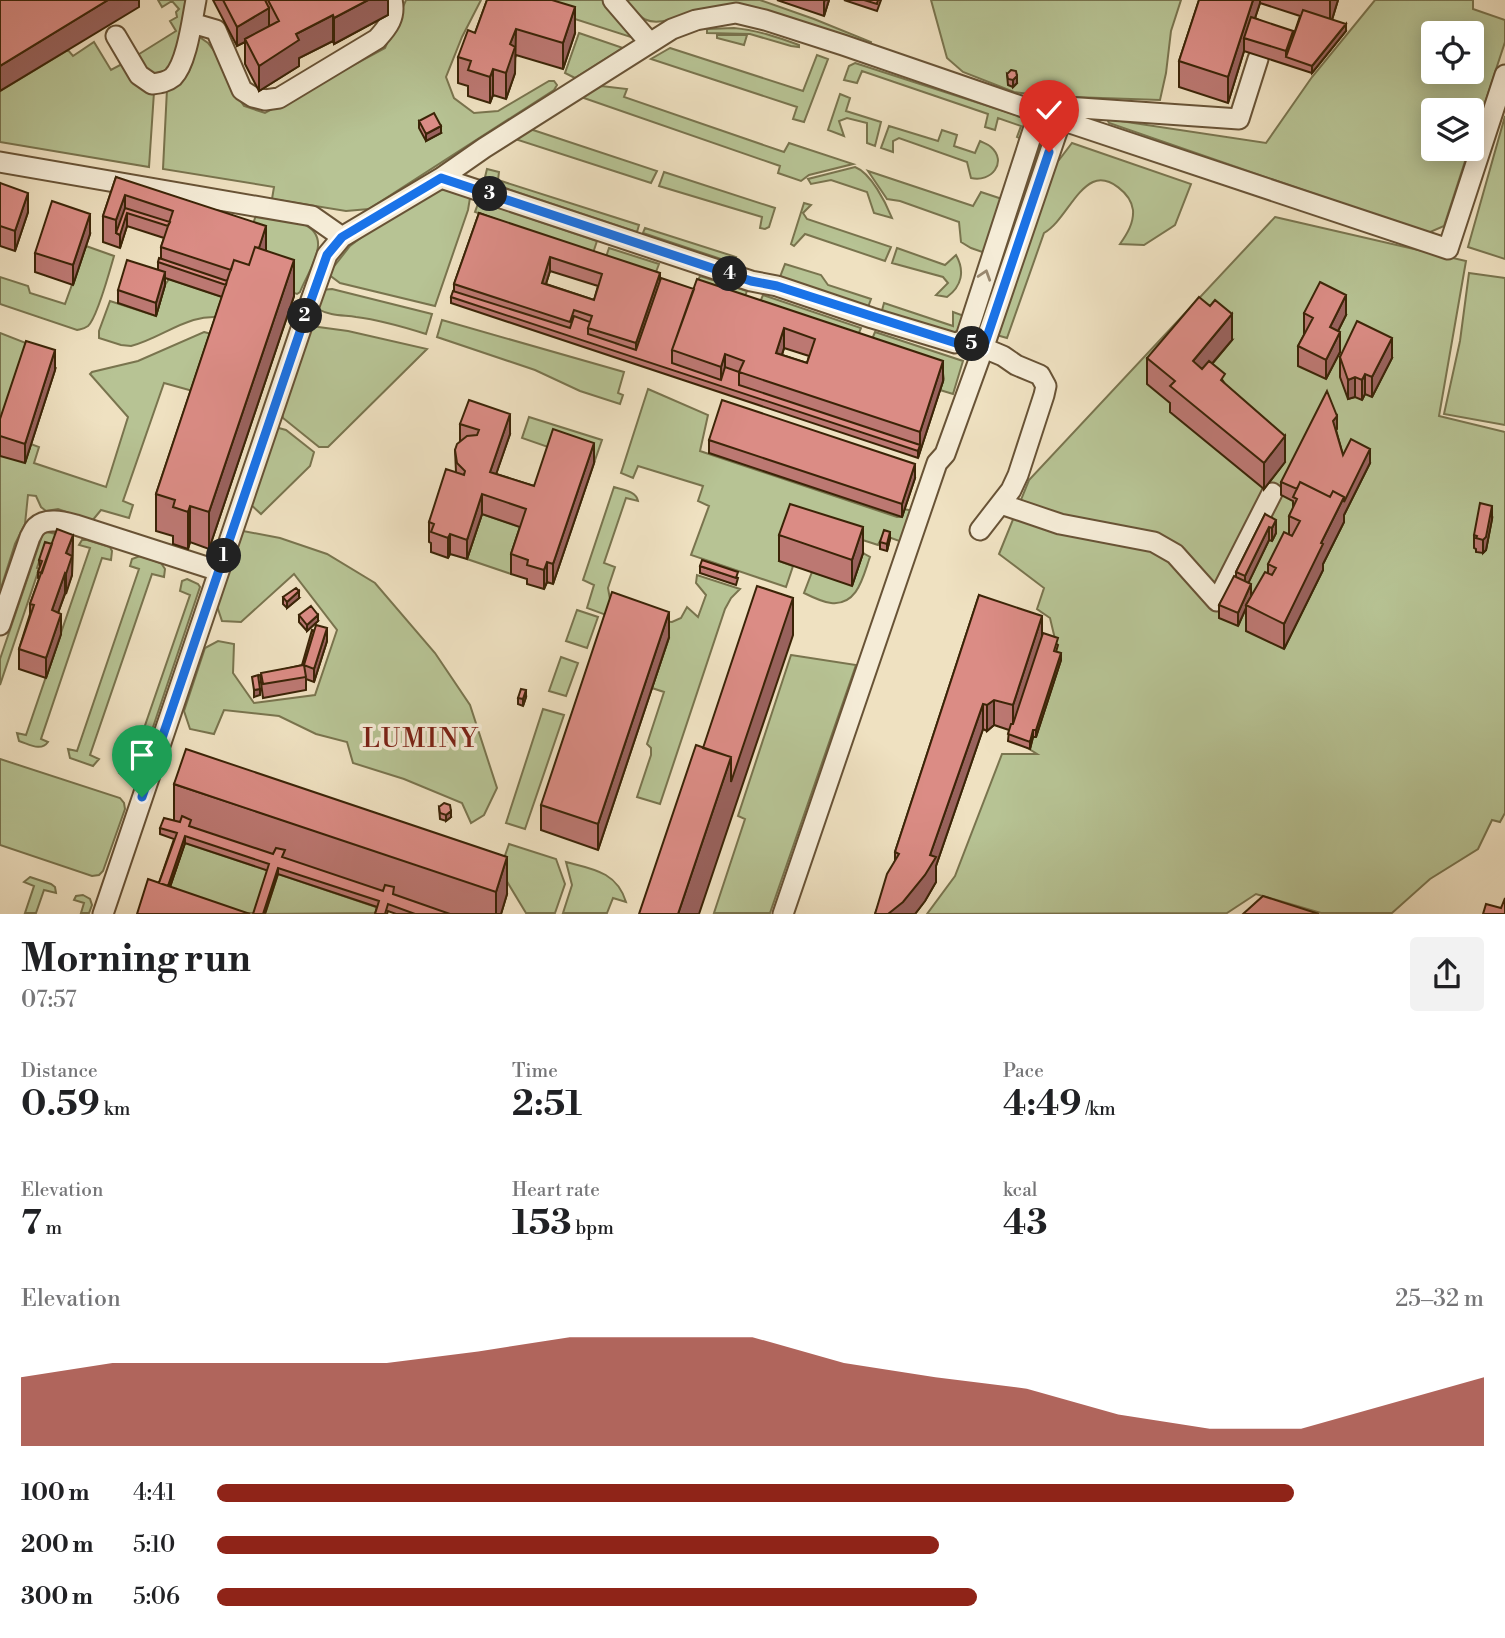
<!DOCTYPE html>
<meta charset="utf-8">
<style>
body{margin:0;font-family:"Libre Bodoni",serif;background:#f2f2f2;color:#202124;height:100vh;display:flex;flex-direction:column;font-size:26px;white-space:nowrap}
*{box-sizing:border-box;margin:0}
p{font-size:23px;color:#757577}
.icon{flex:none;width:38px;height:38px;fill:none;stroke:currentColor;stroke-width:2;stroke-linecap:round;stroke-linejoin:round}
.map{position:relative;height:914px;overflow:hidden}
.drawer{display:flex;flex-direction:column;background:#fff;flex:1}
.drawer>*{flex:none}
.fabs{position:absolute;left:1421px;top:21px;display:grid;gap:14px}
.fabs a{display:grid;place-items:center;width:63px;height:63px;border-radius:7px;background:#fff;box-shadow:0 4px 18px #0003;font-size:35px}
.pin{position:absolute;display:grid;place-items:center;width:60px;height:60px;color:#fff;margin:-72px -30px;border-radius:50% 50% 50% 0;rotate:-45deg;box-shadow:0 0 7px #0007}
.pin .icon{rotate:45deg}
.km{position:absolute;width:35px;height:35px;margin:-18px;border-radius:50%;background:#222;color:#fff;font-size:19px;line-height:35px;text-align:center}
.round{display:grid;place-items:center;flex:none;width:74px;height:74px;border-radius:7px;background:#f2f2f2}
.overview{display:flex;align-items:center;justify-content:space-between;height:119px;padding:0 21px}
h1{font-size:38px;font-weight:700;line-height:52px}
.metrics{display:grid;grid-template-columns:repeat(3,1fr);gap:10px;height:119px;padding:7px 21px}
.metrics div{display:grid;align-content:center}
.metrics b{font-size:35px;font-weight:700}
.metrics small{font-size:19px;font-weight:400}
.metrics p{font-size:19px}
.chart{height:196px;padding:14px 21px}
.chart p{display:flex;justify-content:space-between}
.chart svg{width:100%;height:126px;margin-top:7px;fill:#8f2418;opacity:.7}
ul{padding:0 21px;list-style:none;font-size:23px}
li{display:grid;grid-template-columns:112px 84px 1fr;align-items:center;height:52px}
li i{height:18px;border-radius:9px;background:#8f2418}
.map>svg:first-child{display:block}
.green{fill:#b7c394;stroke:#79744e;stroke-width:2;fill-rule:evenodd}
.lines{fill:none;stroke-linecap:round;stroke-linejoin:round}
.minor-casing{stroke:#685336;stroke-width:23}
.minor{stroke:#f5ecd7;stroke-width:19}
.wall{fill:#bc7872;stroke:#3b2407;stroke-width:2;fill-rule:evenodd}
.shaded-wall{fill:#99625d;stroke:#3b2407;stroke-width:2}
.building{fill:#db8c85;stroke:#3b2407;stroke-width:2;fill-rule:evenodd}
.oneway{stroke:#98886f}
.route-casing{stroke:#fff;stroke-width:14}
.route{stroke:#1a73e8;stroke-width:9}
.labels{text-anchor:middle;stroke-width:7;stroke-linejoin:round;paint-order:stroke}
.neighbourhood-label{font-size:26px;letter-spacing:2px;fill:#7a1f14;stroke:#f5ecd7}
</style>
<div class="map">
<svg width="1505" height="914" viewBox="0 0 1505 914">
<rect width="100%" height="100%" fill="#efe1c1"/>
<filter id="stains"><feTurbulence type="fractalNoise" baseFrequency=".00286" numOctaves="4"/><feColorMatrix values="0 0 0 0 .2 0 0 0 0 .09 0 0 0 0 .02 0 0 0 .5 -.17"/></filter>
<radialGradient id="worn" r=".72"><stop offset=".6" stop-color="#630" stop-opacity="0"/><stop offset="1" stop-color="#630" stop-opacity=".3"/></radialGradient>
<path class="green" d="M158,0H187C184,13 178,61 170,70C167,73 160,75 155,74C144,72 141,65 136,56L176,31L170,21L177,17L176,12L179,9L172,1L162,7Z
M406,0H481L462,37L446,77L454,98L474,113L498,111L549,81H554L557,85L554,90L369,209L346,211L272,199L274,187L163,169L167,89C192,83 194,57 198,36L208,43L218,56L232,88L244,106L265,113L385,48Z
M516,0H604L640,40Z
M625,0H760L814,19L871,42L870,46L766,12L669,20C645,26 640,17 625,0Z
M931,0H1181L1171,31L1166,73L1160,100L1043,96L1014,92L963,72L947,58Z
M1375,0H1473V9L1505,20V42L1472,142V110H1433V149H1469L1444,226L1428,233L1109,123L1107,119L1266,143L1312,77ZM1433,33H1472V72H1433Z
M734,28C757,30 777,37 799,45V47L791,46L750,34L707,33V29Z
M579,33L623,48L575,78L565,73Z
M717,35H747L744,45L717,38Z
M94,42L111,70L122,64L154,92L149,167L0,142V91L68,50L73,56Z
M670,48L803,91L817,55L828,59L804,122L793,119L797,107L651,59Z
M855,63L1025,118L1031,122L1025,140L1017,137L1021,126L998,118L995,130L985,127L988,114L862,71L857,83L844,80L849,66Z
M601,86L627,89L624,97L784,152L789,143L853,164L809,175L801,181L778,173L780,166L581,97Z
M840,94L850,98L846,111L881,122L875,146L867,143V123L847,118L839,121L844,136L828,130Z
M1505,116V259L1468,247Z
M889,126L938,141L942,130L957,135L954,146L975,153L980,141C984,143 988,144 991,147C1008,162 991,183 971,178L967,162L899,138L893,141V152L881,148Z
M530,129L657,171L651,183L515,139Z
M1072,143L1191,184L1175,225L1144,245L1120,244C1127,234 1134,223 1133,210C1131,194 1109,175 1093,182C1074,191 1063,222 1044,233L1007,338L993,334L1051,159L1059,160Z
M855,167C871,173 886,203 892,218L874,213L867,192L831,180L811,184L808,179Z
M487,169L499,172L498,180L639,225L637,232L484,181Z
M868,171L973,206L981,192L1005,200L988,254L971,248L961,242L959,222L900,201L887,199Z
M664,172L775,208L769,227L765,229L760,228L762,217L659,186Z
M437,190H446L470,198L468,210L435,306L340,283L328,274L350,246L367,233Z
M479,201L597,241L593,253L475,212Z
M804,203L811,205L803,213L807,219L891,247L885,261L805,234L794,246L791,244Z
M256,215C278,218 326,218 317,252C314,266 305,279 300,292L297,294L257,280L246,245Z
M1275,217L1466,261L1439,416L1505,432V813L1500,822L1492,820L1478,849L1430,879L1392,913H1321L1256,894L1227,913L927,914L955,876L1002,754H1037L1023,745L1055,639L1050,618L1037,609L1044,588L999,554L1029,480Z
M645,228L736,257L733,263L643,233Z
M86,246L114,256C110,270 97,318 88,326C84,329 81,329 77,330L0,304V277L28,286L30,293L65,304Z
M609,248L659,264L656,272L606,257Z
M897,248L945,265L956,255C965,271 962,286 947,297L936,295L948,283L943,277L892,263Z
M785,264L821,275L828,285L871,299L867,310L780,277Z
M1469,273L1505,278V425L1444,414L1460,341Z
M700,276L747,291L743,301L696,285Z
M169,279L229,299L225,318C190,311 163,338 131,346L121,345L99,338V331L110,301L156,316L165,285Z
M332,289L432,314L426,334C404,327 380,320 356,317C343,315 330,316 318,309L317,303L321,290Z
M763,295L861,328L856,340L758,307Z
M884,303L953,326V312L967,317L963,328L947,336L881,314Z
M442,320L624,372L618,393L623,395L620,404L580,391L535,370L437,337Z
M311,326L348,331L427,349L328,447H319L283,418L281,410Z
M204,332L219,336L200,393L164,383L123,501L133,505L129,518L101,510L92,521L58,509L46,511L41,507L36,496L28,495L25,524L15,544L0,591V456L31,444L39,447L34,463L106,487L128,417L90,374L92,372L138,361Z
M875,332L963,361L953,394L940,390L944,379L942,368L870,344Z
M0,333L31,345L0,438Z
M648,389L708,415L700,451L897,517H902L904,509L913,511L902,542L883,535L878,545L804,521L779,561L793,566L786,587L691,555L709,506L698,501L703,486L638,466L633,478L621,473Z
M529,417L602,440L594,463L522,438Z
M275,427L286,430L314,452L310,466L261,514L249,503Z
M614,487C623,490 636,491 638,501L626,498L604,563L615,567L608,588L610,599L616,607L660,621L672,622L681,618L687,607L698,617L706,595L696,583L697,575L740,589L731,598L725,609L660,804L637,797L651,755V748L647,744L664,692L652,688L669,638L587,608L594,585L583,580Z
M482,514L526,529L511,574L467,559Z
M243,531L280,538L327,554L375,583L435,653L470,705L497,788L484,815L471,823L462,803L404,779L353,763L347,742L316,734L279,716L224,710L214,734L190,729L184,711L205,648L218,641L234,644L233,673L254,703L315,695L337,630L294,574L241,622L222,621L217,606Z
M47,532L56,534L55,547L45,544L37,568L39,569L0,685V659L43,533Z
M82,540H87L110,547L112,551L111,560L102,558L41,739L48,742C41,752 29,744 19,741L17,733L26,735L90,548L79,545Z
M863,553L870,557C863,576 858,606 831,603C822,602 812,597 804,593L812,572L852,585Z
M140,556L161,563L165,569L164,577L152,574L90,755L99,759L93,766L70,758L68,749L77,751L139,569L130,566L132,559Z
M187,579L198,584L200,587L138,772L132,777L125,778L119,773L122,764L131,766L190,595L180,591L182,581Z
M577,610L598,617L587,648L566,641Z
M791,655L856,665L770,913H714L745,819L738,816Z
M561,657L578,663L566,696L549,691Z
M543,709L564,715L525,829L506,823Z
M0,759L120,798L124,803L125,809L103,871L99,875L92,876L0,845Z
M185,843L269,871L256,913H220L167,896Z
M509,844L556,859L565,884L555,913H526L500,870Z
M566,862C593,869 617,872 626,902L613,898L607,913H563L572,885Z
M278,874L379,908L377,913L265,914Z
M30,877L51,884L55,887L56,893L44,890L36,913H25L34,886L24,882Z
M83,895L90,899L92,905L89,913H81L84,903L74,900L76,896Z"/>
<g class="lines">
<g class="minor-casing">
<path id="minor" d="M613,0L650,43
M192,23L216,30L242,90L253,97L265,100L279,98L377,39C388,27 396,17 392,0
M116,36L139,75L152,84C160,83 167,82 173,77C187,63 192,20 196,0
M0,162L312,216L342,237
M441,178L751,281L777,286L872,318L955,343L965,340L1003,356L1016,365L1040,375L1046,386L1044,395L1018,475L1011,490L980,530
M965,340L1039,112
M1001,504L1060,524L1154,542L1175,554L1217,601L1272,493
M0,625L30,537C32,534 33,530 36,527C46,517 64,522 76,525L219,571
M103,914L305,317L327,255L342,237L441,178L484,148L672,29L696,20L736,13L765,20L843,45L1061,120L1448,249L1505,75
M783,914L937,463L945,454L983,349L1061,120L1066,107L1239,119L1258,59"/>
</g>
<use href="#minor" class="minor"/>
</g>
<path class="wall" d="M213,0H388V15L334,44L333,41L299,58V66L259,91L245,64V42L237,46Z
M487,0L575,33L563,69L516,55L515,58V73L506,99L493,95L490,103L468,96V86L458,83V57L475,33Z
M777,0H829L824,16Z
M844,0H881L877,11Z
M1199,0H1338L1332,20L1346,31L1312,73L1244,51L1228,103L1179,87V61ZM1260,3L1300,16L1293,37L1255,18Z
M1007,74L1017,83L1013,87L1008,85Z
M419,121L441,133L426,141L419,128Z
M116,177L266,250L294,296L209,549L190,542L188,549L173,544V536L156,531V494L222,297L165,278V285L156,316L118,303V290L158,270V262L161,259V247L164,238L127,226L120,248L103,242V216Z
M0,183L28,212L15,251L0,246Z
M479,213L660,280L943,381L918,458L451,303V297L454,291V284ZM550,271L598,286L594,300L546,284ZM784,348L809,356L807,363L782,355Z
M90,234L73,285L35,272V253Z
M1304,313L1346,315L1338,331L1340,352L1326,379L1298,366V346L1305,333H1304Z
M1232,340L1212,364L1225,384L1285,462L1264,489L1170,412V403L1147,384V358Z
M1340,357L1392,358L1372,397L1365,394L1362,400L1355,397L1348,399L1340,377Z
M55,370L25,463L0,456V419Z
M460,424L510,434L496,474L534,486L594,463L553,584L547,582L544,589L527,584V579L511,574V554L520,527L482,514L467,559L450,554L448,558L431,552V543L429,542V522L456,472L455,450L460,442Z
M1337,429L1336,430L1343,455L1370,463L1344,515V522L1323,564V570L1284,649L1246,631V608L1238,626L1219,618V605L1236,577V572L1265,514L1276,533L1272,541L1269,540L1248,583L1251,596L1268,574V564L1289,535V516L1293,509V501L1281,495V482Z
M709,440L915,478L902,517L709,453Z
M1492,519L1486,550L1483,553L1476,552V549L1474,548V535Z
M73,535L72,575L58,613L61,634L46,678L19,669V649L30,614V604L39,579L38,578V572L40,567L39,560L52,544Z
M779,535L863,553L852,586L779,561Z
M890,539L887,551L880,549V542Z
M700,566L738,578L736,585L700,573Z
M979,595L1058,645L1056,652L1061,660L1036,737H1033L1030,749L1008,741L1009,730L994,725L987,731L983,729L936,866V882L925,901L915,914H875L895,861V852Z
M283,597L299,598L287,608L283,604Z
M299,615L318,621L307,631L299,622Z
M669,637L598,850L541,830V805Z
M327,641L314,682L306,679V690L263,698L260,675L302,665Z
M526,697L523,706L518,704V698Z
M174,784L507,894L501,914H396L388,911L387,914H375L377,907L185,843L170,887L159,883L174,839L160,834V828L174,820Z
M439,807L451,817L446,821L440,819Z"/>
<path class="shaded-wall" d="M108,0H139V7L0,91V66Z
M368,0H388V15L334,44V18Z
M825,0H829L824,16V2Z
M1253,0H1260V3L1248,39L1244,38V51L1228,103V77Z
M1330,0H1338L1330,26Z
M575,7V33L563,69V43Z
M269,8V27L245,39V42L237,46V27Z
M333,15V41L299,58V66L259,91V66L296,34Z
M1346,24V31L1312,73V66Z
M516,29L515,73L506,99V73L510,44Z
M1293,31V44L1286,57V51Z
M493,69V95L490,103V77Z
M1017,76V83L1013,87V80Z
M441,126V133L426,141V134Z
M28,193V212L15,251V231Z
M125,195V220L127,213V226L120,248V235L116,233V220Z
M90,214V234L73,285V265Z
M266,226V252L249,276Z
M550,257V271L542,296V283Z
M294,260V296L209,549V512Z
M165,272V285L156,316V303Z
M660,273V286L636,357V343Z
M1346,295V315L1330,347V327Z
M1232,314V340L1193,386V361Z
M784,328V348L776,373V353Z
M1340,332V352L1326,379V360Z
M1392,338V358L1372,397V377Z
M55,350V370L25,463V444Z
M725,354V374L721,386V367Z
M943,361V381L918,458V451L920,445V432Z
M1365,374V394L1362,400V380Z
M1355,377V397L1348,399V380Z
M510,414V434L490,492V472Z
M1337,416V429L1333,434V421Z
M1285,436V462L1264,489V463Z
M594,443V463L553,584V564Z
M1370,449V463L1344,515V522L1323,564V570L1284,649V624L1321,543L1344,497Z
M915,464V478L902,517V504Z
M482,494V514L467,559V540Z
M190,506V542L188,549V512Z
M1492,506V519L1486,550L1483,553V540Z
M1276,520V533L1272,541V528Z
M863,527V553L852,586V560Z
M1269,527V540L1245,590V576Z
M890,532V539L887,551V544Z
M450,534V554L448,558V538Z
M73,535L72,575L66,594V553Z
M547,562V582L544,589V570Z
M65,573V593L52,630V610Z
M1251,584V597L1246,605V608L1238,626V613Z
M299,591V598L287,608V602Z
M793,598V635L699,914H678L731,757Z
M669,612V637L598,850V824Z
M61,614V634L46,678V658Z
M318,615V621L307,631V625Z
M1042,616V641L1013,731V705Z
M327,628V641L314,682V669Z
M1061,653V660L1036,737V730Z
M260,689V695L254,697V690Z
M526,690V697L523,706V699Z
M994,700V725L987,731V705Z
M983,704V729L936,866V882L925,901L915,914H888L930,855Z
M1033,730V737L1030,749V742Z
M451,811V817L446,821V815Z
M185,836V843L166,898V892Z
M507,857V894L501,914H496V892Z
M278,868V874L265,914H263Z"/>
<path class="building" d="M0,0H108L0,66Z
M223,0H265L269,8L237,27Z
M268,0H368L334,18L333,15L296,34L299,40L259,66L245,39L279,21Z
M487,0H552L575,7L563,43L516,29L510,44L515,47L506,73L493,69L490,77L468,70L471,61L458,57L468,30L475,33Z
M864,0H878L877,4Z
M1199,0H1253L1228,77L1179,61Z
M1303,10L1346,24L1312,66L1286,57Z
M1251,17L1293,31L1286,51L1244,38Z
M1011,70L1016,71L1017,76L1013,80L1008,79L1007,74Z
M434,113L441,126L426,134L419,121Z
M116,177L266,226L259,248L255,247L249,265L234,260L231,270L161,247L173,211L125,195L116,220L103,216Z
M0,183L28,193L15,231L0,226Z
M52,201L90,214L73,265L35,253Z
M125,208L170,222L168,226L127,213L120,235L116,233Z
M479,213L660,273L636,343L588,328L592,316L574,310L570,322L454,284ZM550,257L602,274L594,300L542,283Z
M255,247L294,260L209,512L190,506L188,512L173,507L175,500L156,494L234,260L249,265Z
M159,258L227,281L226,285L158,262Z
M127,260L165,272L156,303L118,290Z
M661,278L694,289L672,350V363L721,380L725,367L739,372V385L920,445L918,451L451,297L453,291L570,328L574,316L590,322L588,328V334L636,350Z
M697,279L943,361L920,432L739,372L744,361L725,354L721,367L672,350ZM784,328L815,339L807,363L776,353Z
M1320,282L1346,295L1330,327L1340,332L1326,360L1298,346L1313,318L1304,313Z
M1199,297L1210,306L1215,300L1232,314L1193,361L1202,369L1209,361L1225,374L1221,380L1285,436L1264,463L1170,386L1175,381L1147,358Z
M1357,321L1392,338L1372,377L1365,374L1362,380L1355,377L1348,380L1340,357Z
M26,341L55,350L25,444L0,436V419Z
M1327,391L1337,416L1333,421L1343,455L1351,439L1370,449L1344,502V497L1333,491L1330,497L1300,482L1297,489L1281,482Z
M469,400L510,414L490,472L534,486L553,429L594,443L553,564L547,562L544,570L527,565L528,560L511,554L526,509L482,494L467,540L450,534L448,538L431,532L434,524L429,522L446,469L464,475L465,471L457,463L455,450L457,444L467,436L477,435L479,430L460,424Z
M722,400L915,464L902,504L709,440Z
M1300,482L1330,497L1333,491L1344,497L1321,543L1323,544L1284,624L1246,605L1265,572L1272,575L1276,568L1268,564L1284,532L1292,536L1300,521L1289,516L1297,499L1293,497Z
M1480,503L1492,506L1486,537L1483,540L1476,538L1477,536L1474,535Z
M790,504L863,527L852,560L779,535Z
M1265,514L1276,520L1272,528L1269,527L1245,576L1236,572Z
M57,529L73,535L66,553L72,556L66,574L65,573L52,610L61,614L46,658L19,649L34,605L30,604Z
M884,530L890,532L887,544L880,542Z
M45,542L52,544L42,573L38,572L42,561L39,560Z
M702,560L738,572L736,578L700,566Z
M1234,576L1251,584L1238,613L1219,605Z
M757,586L793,598L731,782V757L703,748Z
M296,588L299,591L287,602L283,597Z
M612,592L669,612L598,824L541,805Z
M979,595L1042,616L1013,705L994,700L987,705L983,704L930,855L936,857L925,875L903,902L888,914H875L887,874L899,854L895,852Z
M311,606L318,615L307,625L299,615Z
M316,625L327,628L314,669L304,665L306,677L263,684L261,673L304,665Z
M312,630L314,631L304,665H302Z
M1043,633L1058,638L1054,651L1061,653L1036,730H1033L1030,742L1008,734L1011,724H1013Z
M258,675L260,689L254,690L252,677Z
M521,689L526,690L523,699L518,698Z
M696,745L731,757L678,914H639Z
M186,749L507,857L496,892L174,784Z
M444,803L450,805L451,811L446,815L440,813L439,807Z
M182,816L191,820L189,826L273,854L276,848L285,850L282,857L383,891L385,885L394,887L393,894L450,914H415L388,904L385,914H375L379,901L278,868L263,914H253L269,864L185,836L168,886L159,883L177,833L160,828L164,818L180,822Z
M148,879L250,914H137Z
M1263,896L1319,914H1243Z
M1505,898V914H1483L1486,904L1501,908Z"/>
<defs><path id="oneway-chevron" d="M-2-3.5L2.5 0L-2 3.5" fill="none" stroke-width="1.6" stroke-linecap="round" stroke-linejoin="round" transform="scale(1.75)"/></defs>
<use class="oneway" href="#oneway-chevron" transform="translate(985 275) rotate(-72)"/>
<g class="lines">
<g class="route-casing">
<path id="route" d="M142,797L305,317L327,255L342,237L441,178L751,281L777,286L956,343L965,340L983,349L1049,152"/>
</g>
<use href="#route" class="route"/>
</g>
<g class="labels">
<g class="neighbourhood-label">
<text x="421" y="747">LUMINY</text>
</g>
</g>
<rect width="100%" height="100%" filter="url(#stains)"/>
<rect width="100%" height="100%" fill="url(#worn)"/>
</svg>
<div class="fabs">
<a><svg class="icon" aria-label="locate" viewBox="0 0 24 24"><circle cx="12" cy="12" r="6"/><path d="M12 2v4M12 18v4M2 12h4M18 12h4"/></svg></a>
<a><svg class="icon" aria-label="layers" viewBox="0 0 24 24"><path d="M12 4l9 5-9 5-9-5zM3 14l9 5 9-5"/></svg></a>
</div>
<div class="pin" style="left:142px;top:797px;background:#1e9e55"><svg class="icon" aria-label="arrive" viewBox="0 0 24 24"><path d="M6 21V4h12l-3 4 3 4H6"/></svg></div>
<div class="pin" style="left:1049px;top:152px;background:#d93025"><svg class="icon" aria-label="check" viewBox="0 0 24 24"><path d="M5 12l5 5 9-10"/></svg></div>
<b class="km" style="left:224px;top:556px">1</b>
<b class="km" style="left:305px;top:316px">2</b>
<b class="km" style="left:490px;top:194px">3</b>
<b class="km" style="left:730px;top:274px">4</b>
<b class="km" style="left:972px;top:344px">5</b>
</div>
<section class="drawer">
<div class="overview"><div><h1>Morning run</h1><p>07:57</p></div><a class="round"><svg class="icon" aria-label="share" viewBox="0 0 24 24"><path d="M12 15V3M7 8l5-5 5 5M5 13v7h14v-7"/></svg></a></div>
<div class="metrics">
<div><p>Distance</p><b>0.59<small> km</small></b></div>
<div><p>Time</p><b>2:51</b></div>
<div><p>Pace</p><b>4:49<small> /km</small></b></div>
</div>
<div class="metrics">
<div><p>Elevation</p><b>7<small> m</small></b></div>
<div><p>Heart rate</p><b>153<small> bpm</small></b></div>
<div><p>kcal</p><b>43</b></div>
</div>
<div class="chart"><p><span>Elevation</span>25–32 m</p>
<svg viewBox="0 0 160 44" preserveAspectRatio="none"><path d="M0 44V20L10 15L20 15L30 15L40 15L50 11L60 6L70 6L80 6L90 15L100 20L110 24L120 33L130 38L140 38L150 29L160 20V44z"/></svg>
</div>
<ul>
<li><b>100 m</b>4:41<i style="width:85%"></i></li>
<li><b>200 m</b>5:10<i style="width:57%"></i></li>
<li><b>300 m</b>5:06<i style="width:60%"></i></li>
</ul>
</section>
